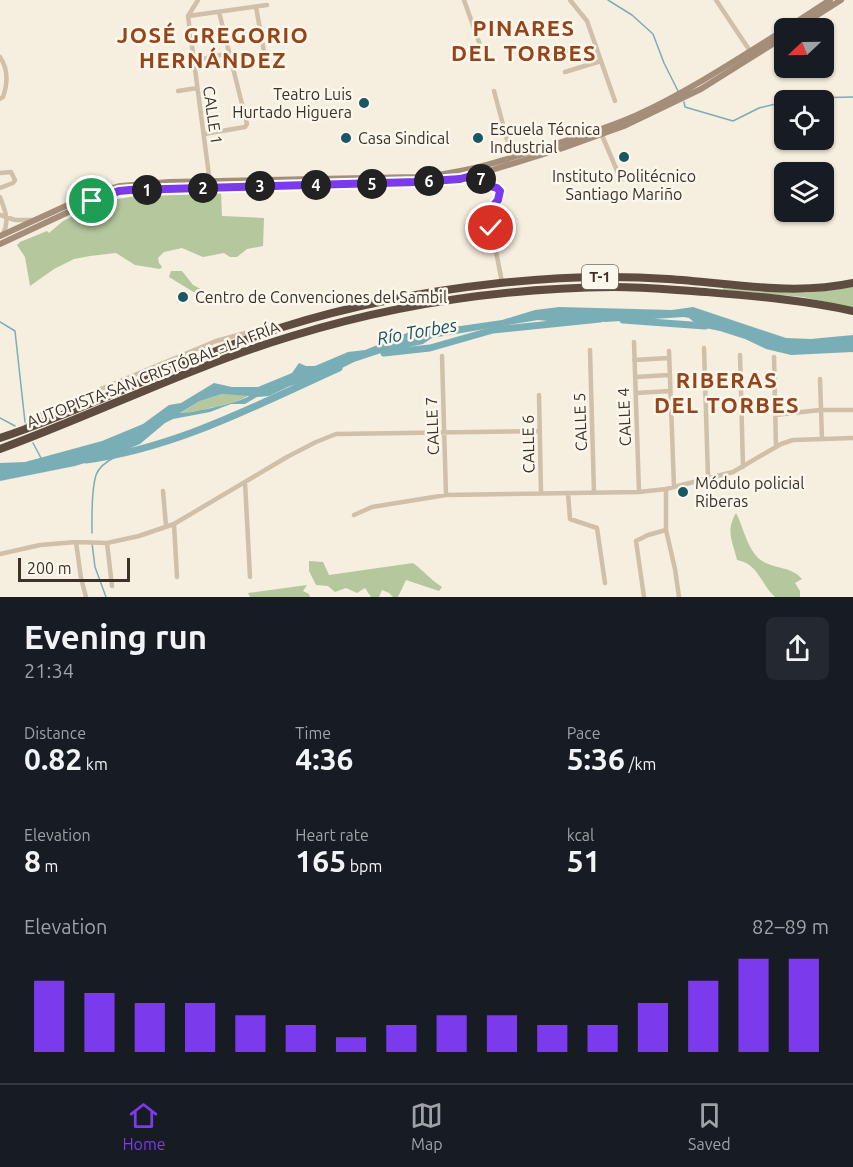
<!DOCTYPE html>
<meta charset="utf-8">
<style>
body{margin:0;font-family:Ubuntu,sans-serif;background:#242831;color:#f1f3f6;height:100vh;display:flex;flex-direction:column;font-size:22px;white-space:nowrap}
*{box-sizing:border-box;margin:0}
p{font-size:20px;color:#9ea1a6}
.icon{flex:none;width:33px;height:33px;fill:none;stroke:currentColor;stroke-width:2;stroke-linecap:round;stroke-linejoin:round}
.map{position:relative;height:597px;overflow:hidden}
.details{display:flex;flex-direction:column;background:#171b24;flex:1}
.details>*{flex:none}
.needle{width:39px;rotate:248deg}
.buttons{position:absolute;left:774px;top:18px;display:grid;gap:12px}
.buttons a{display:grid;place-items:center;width:60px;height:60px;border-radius:9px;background:#171b24;box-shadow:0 2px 4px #0004;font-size:30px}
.scale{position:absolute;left:18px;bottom:15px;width:112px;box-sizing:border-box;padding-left:6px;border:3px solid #3c322a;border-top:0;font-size:16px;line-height:21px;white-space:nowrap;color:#3c322a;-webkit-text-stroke:4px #fcf7ed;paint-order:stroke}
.pin{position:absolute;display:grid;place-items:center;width:51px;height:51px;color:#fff;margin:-26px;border:3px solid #fff;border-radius:50%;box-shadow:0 2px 6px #0007}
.km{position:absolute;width:30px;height:30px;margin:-15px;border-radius:50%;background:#222;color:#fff;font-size:16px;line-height:30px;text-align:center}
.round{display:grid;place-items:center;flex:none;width:63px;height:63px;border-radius:9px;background:#242831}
.overview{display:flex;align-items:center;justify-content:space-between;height:102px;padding:0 24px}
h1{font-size:33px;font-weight:700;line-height:45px}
.stats{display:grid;grid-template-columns:repeat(3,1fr);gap:9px;height:102px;padding:6px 24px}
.stats div{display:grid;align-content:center}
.stats b{font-size:30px;font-weight:700}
.stats small{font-size:16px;font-weight:400}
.stats p{font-size:16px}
.chart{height:168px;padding:12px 24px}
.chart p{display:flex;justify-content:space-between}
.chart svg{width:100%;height:108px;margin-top:6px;stroke:#7c3aed;stroke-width:6}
.menu{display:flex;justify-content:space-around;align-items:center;height:84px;border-top:2px solid #363941;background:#171b24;font-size:16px;color:#9ea1a6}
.menu a{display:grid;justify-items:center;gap:3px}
.menu .active{color:#7c3aed}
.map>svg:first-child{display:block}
.green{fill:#b4c79d}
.water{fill:#7aaeb7;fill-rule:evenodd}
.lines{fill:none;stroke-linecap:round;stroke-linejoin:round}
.stream{stroke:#7aaeb7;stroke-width:1.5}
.river{stroke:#7aaeb7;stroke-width:7}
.minor{stroke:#d0bfa9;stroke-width:4.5}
.secondary{stroke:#a48e7a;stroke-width:6}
.motorway{stroke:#5e4c40;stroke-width:8}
.route-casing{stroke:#fff;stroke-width:12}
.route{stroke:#7c3aed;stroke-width:8}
.poi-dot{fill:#195764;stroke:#fcf7ed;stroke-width:2}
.labels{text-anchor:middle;stroke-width:5;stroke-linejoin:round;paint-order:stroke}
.shield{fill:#fcf7ed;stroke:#766d64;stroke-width:1.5}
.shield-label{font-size:15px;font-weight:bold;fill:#3c322a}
.poi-label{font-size:16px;fill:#3c322a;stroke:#fcf7ed;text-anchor:start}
.street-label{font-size:16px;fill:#3c322a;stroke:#fcf7ed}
.water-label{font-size:18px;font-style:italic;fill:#195764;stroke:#fcf7ed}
.district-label{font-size:22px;font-weight:bold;letter-spacing:1.5px;fill:#964418;stroke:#fcf7ed}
</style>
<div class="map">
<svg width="853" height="597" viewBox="0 0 853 597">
<rect width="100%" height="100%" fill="#f6eedf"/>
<path class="green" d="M221,193L222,216L264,218L263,246L247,249L237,257H230L224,253L203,257L182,248L164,252L158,258L159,263L162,267L160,269L135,265L116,253L90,256L74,259L54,269L30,286L25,257L17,245L20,242L47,231L49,233L63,221L106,201L130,197Z
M171,271H182L193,285L203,290L200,296L169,277Z
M853,287V308L803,297L723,290V288L807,293Z
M222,394L249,395C243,402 190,413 179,414L200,401Z
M736,513C744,528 748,554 764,562C777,569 792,567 802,579L795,583L800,591V597H775C762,586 758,563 737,560C733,541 725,532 736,513Z
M309,561L323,562L329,575L413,563C424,571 431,580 442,587L439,591L406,580L398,597H393L389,593L382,590L379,597H371L365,588L357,593L346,588L335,592L328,586L316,585L309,571Z
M307,585L303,591L309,594L310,597H250L248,593Z"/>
<path class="water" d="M559,307L672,310L693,307L786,338L811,339L853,335V352L791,355L766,349L745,339L720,331L700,327L689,318L684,317L605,322L581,318L557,322L538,320L432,338L423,344L381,353L354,362L336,371L321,373L306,382L290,386L269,396L257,397L245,404H231L210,412L173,419L165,423L140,444L121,452L75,466L0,481V463L25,462L102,441L143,424L169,405L181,403L214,383L232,387H258L292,373L299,363L306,366H315L348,352L365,350L412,331L433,330L502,320L535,310ZM222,394L249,396C244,401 190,414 180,413L200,401Z"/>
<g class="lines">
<path class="stream" d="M608,0L632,15L653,34L664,63L678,91
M793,100L808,98L853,97
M684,102L685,107L733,121L759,108L784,102
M0,322L15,331L25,422
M0,418L15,426
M33,443L41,458
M92,533C92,517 91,491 96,475C99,466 109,460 117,456
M92,543L95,567L106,597"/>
<path class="river" d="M623,320L705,326
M384,353L430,348L493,330L600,319
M86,460C176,448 257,405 339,368"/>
<path class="minor" d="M464,0L480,45
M570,0L587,21L615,101
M716,0L750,51
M256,7L266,63
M188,16L210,183
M188,16L267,5
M188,16L198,0
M542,54L571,51L596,46
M0,57C8,69 8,83 3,97L0,99
M193,61L230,53
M565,72L601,61
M178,91L197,88
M494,91L512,158
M601,133L621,180
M204,134L245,127L247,124L219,12
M0,173L11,172L15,180L13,183L0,188
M479,174L483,184L497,188L500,191C499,202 490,206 489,216L502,282
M0,197C5,211 10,220 3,234
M0,215L15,220H32
M634,342L639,492
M704,348L708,477
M590,350L594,493
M669,351L674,487
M740,355L743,467
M442,356L446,495
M774,357L776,447
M634,360L669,358
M635,377L669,375
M820,379L822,439
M636,393L670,391
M539,395L541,493
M775,415L820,410H853
M26,426L41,414L216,341L249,332H258
M245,482L250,577
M666,489V530L675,569L679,597
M163,491L166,526
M568,493L570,519L597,528L605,583
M354,515L372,507L446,495L639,492L666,489L733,472L781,444L793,440L853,438
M174,524L177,577
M76,542L81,578L86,597
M107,543L112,586
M0,554L40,545L76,542L107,543L139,536L174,524L287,457L316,442L336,434L540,431
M644,597L636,541L648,535L666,530"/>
<path class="secondary" d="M787,28L830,0
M797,28L841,0
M0,236L92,194L120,186L169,182L416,177C461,174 491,164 533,151C568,140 604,130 637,115C689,91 736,60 784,30
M0,244L92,201L119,191L417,182L460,179L479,174L563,148L624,126L701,89L784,37"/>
<path class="motorway" d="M0,438C96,406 186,358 283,327C353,305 427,291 500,283C556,277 612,275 668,279C730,283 792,296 853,283
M0,449C98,413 192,366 292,336C396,304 505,288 614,287C644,287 674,290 705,292C754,296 804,300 853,311"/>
</g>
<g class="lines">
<g class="route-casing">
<path id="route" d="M92,201L119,191L130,190L417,182L460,179L479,174L483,184L497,188L500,191L498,200L489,211L491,228"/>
</g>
<use href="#route" class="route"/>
</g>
<g class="poi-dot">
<circle cx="364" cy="103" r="6"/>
<circle cx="346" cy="138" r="6"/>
<circle cx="478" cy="138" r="6"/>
<circle cx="624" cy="157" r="6"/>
<circle cx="183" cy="297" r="6"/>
<circle cx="683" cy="492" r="6"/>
</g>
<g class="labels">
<rect class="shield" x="582" y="265" width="36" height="24" rx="4.5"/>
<g class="shield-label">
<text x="600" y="282">T-1</text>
</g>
<g class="poi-label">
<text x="352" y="100" text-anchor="end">Teatro Luis<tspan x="352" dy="18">Hurtado Higuera</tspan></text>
<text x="490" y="135">Escuela Técnica<tspan x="490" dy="18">Industrial</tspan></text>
<text x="358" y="144">Casa Sindical</text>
<text x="624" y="182" text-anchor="middle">Instituto Politécnico<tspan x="624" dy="18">Santiago Mariño</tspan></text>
<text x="195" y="303">Centro de Convenciones del Sambil</text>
<text x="695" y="489">Módulo policial<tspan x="695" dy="18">Riberas</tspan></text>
</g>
<g class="street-label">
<text transform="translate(213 115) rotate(82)" y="6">CALLE 1</text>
<text transform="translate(153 374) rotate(-21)" y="6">AUTOPISTA SAN CRISTÓBAL - LA FRÍA</text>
<text transform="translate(624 417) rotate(-92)" y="6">CALLE 4</text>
<text transform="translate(580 422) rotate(-92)" y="6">CALLE 5</text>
<text transform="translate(432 426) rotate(-92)" y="6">CALLE 7</text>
<text transform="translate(528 444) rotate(-91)" y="6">CALLE 6</text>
</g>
<g class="water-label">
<text transform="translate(417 332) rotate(-10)" y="6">Río Torbes</text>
</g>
<g class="district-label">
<text x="524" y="36">PINARES<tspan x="524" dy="25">DEL TORBES</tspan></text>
<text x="213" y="43">JOSÉ GREGORIO<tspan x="213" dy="25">HERNÁNDEZ</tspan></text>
<text x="727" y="388">RIBERAS<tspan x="727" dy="25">DEL TORBES</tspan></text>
</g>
</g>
</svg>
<div class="buttons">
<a><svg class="needle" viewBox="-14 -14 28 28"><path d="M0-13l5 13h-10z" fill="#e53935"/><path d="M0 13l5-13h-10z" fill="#9ea1a6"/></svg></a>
<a><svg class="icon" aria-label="locate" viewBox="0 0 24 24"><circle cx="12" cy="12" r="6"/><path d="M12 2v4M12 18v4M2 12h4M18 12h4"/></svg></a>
<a><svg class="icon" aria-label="layers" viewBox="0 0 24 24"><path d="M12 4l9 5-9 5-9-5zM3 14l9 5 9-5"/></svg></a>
</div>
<div class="scale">200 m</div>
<div class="pin" style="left:92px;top:201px;background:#1e9e55"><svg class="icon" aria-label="arrive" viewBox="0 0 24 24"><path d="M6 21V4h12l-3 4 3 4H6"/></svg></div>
<div class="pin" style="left:491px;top:228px;background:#d93025"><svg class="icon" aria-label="check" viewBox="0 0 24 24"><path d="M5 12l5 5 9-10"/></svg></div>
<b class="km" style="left:147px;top:190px">1</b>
<b class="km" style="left:203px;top:188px">2</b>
<b class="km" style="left:260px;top:186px">3</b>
<b class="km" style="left:316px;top:185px">4</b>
<b class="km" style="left:372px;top:184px">5</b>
<b class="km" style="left:429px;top:181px">6</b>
<b class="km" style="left:481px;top:179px">7</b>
</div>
<section class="details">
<div class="overview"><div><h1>Evening run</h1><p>21:34</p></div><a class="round"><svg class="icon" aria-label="share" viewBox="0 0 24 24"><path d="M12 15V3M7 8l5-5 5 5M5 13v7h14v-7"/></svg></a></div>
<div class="stats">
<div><p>Distance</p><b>0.82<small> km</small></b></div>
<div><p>Time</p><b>4:36</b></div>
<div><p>Pace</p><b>5:36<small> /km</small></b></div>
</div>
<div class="stats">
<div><p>Elevation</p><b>8<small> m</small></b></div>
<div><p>Heart rate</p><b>165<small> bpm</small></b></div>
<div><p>kcal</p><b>51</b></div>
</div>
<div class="chart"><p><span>Elevation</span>82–89 m</p>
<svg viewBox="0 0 160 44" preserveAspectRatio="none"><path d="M5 44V15M15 44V20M25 44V24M35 44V24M45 44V29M55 44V33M65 44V38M75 44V33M85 44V29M95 44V29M105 44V33M115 44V33M125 44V24M135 44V15M145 44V6M155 44V6"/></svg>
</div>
</section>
<nav class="menu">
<a class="active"><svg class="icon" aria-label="home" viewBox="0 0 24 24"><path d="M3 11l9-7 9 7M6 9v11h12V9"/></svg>Home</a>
<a><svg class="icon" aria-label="map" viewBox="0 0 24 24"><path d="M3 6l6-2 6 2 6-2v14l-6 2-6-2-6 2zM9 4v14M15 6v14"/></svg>Map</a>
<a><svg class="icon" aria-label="saved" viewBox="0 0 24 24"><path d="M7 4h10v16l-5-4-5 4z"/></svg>Saved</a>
</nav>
